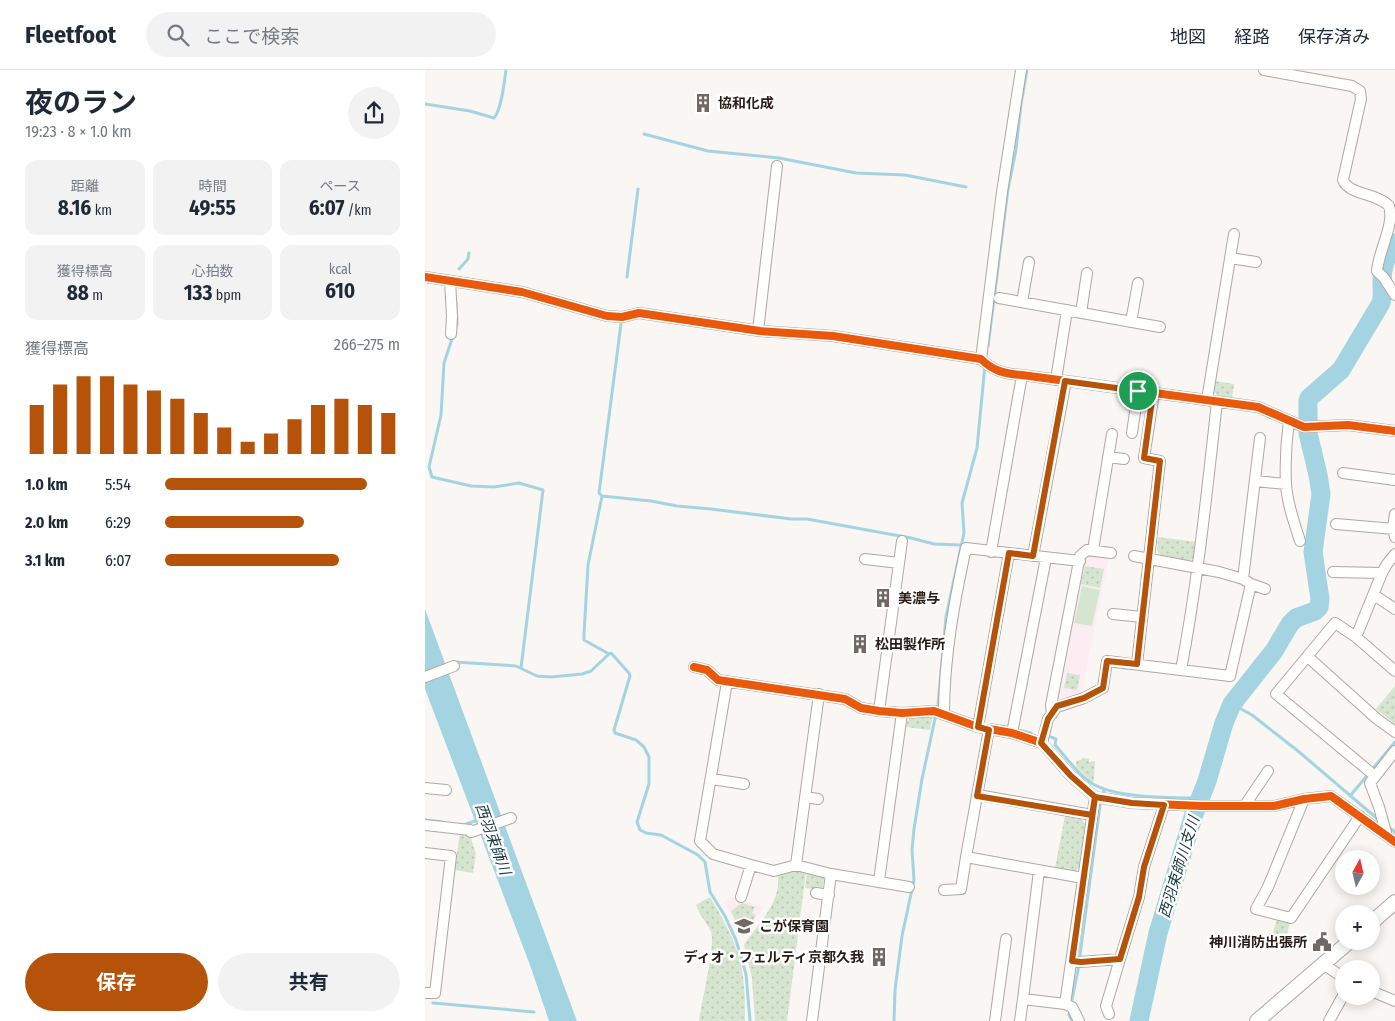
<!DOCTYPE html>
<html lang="ja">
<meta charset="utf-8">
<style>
body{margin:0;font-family:"Fira Sans Condensed","Noto Sans JP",sans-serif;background:#f2f2f3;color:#1f2937;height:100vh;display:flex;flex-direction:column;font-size:19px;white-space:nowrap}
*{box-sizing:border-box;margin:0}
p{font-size:16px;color:#747a83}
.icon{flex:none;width:28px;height:28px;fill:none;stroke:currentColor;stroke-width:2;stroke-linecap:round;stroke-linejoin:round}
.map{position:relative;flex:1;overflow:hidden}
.panel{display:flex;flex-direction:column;background:#fff;width:425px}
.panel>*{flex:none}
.needle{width:32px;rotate:8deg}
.fabs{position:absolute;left:910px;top:780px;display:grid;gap:10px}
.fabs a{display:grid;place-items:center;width:45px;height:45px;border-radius:50%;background:#fff;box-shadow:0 2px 12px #0003;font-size:25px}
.pin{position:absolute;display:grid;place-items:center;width:42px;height:42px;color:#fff;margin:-21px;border:2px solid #fff;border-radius:50%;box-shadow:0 1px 5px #0007}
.round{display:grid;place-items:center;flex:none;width:52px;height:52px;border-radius:26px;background:#f2f2f3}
.head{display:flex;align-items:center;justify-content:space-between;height:85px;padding:0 25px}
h1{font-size:28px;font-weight:700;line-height:38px}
.figures{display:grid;grid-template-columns:repeat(3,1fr);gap:8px;height:85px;padding:5px 25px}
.figures div{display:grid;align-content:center;border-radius:12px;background:#f2f2f3;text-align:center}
.figures b{font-size:21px;font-weight:700}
.figures small{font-size:14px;font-weight:400}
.figures p{font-size:14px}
.chart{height:140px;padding:10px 25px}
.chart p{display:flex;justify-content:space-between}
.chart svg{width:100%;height:90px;margin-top:5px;stroke:#b45309;stroke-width:6}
.button{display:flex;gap:10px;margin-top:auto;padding:10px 25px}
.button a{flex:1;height:58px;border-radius:30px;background:#b45309;color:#fff;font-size:20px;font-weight:700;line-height:58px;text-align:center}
.button a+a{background:#f2f2f3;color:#1f2937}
ul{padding:0 25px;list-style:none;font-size:16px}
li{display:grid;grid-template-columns:80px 60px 1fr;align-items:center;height:38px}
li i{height:12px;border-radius:6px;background:#b45309}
header{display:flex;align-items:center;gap:30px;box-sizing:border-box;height:70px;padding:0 25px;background:#fff;border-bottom:1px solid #e0e1e3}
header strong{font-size:24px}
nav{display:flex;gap:28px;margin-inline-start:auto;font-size:18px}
.search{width:350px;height:45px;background:#f2f2f3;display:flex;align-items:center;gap:12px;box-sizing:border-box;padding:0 18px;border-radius:28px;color:#747a83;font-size:19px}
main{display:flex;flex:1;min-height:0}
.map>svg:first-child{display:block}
.education{fill:#fbedf1}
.grass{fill:url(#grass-dots)}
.garden{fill:#d5e5d0}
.water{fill:#a4d4e1}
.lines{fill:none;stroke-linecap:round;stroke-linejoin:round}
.stream{stroke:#a4d4e1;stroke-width:3}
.river{stroke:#a4d4e1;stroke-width:19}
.street-casing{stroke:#afa8a4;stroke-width:12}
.secondary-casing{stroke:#afa8a4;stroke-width:16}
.street{stroke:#fefefd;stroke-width:10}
.secondary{stroke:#fefefd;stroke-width:14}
.cycleway-casing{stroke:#fff;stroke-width:11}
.cycleway{stroke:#e8590c;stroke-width:8}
.route-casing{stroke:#fff;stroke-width:10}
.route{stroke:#b45309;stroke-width:6}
.labels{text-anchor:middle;stroke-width:5;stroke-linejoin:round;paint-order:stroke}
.poi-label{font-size:14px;font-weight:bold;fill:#281c16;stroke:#fff;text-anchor:start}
.water-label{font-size:15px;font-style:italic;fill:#193b44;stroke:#fff}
</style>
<header>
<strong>Fleetfoot</strong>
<div class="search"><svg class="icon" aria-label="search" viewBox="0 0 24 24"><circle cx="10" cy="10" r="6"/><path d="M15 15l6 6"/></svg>ここで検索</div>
<nav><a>地図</a><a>経路</a><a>保存済み</a></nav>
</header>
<main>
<section class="panel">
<div class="head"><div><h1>夜のラン</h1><p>19:23 · 8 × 1.0 km</p></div><a class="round"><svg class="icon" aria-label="share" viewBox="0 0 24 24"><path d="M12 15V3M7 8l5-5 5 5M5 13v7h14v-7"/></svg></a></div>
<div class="figures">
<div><p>距離</p><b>8.16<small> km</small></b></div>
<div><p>時間</p><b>49:55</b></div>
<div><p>ペース</p><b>6:07<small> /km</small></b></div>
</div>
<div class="figures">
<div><p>獲得標高</p><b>88<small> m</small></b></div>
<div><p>心拍数</p><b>133<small> bpm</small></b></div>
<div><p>kcal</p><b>610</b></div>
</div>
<div class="chart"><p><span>獲得標高</span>266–275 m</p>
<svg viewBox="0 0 160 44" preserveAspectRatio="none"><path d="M5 44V20M15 44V10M25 44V6M35 44V6M45 44V10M55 44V13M65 44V17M75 44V24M85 44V31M95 44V38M105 44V34M115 44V27M125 44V20M135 44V17M145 44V20M155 44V24"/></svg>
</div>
<ul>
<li><b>1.0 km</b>5:54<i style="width:86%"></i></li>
<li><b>2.0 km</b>6:29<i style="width:59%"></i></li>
<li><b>3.1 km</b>6:07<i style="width:74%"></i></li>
</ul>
<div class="button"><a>保存</a><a>共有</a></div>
</section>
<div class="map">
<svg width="970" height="951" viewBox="0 0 970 951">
<defs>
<pattern id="grass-dots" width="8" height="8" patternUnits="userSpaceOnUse" patternTransform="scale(1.25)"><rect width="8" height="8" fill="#d5e5d0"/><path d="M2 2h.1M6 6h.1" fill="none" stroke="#b7c4b2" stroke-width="1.8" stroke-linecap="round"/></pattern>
</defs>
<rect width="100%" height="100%" fill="#f9f6f3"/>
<path class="education" d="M662,485L684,487L656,624L633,632L660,489Z
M305,827L339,837L317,868L306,844L298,833Z"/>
<path class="grass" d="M790,311L809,314L807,328L793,326L789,321Z
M733,467L772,472L770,487L764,491L736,486L732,480Z
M660,496L679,499L675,518L656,514Z
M642,603L655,605L652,620L639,618Z
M970,616V654L951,639Z
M508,644L505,660L481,657L482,652L486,647Z
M658,688L664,689V692L670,691L669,711H666L651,696V691L656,690Z
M640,746L656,749L661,755L655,797L650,802L630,798Z
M35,762L44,763L51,784L48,803L30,800Z
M381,801L362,951H330L327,908L319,875C333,854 356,833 353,806L367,802Z
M382,801L396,804L399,809L398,816L394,820L380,818Z
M285,827C300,852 315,878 318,907C320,922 320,937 320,951H274C276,935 291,873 286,862C282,852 274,845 271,835Z
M317,833L330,837L327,843L331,846L317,864L306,841Z
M852,849L865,853L859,874L846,870Z"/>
<path class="garden" d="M657,516L675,520L667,556L649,553Z"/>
<path class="water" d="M0,539L152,951H124L105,895L0,619Z"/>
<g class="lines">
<path class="stream" d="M0,34L45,41L69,48C77,38 79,13 81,0
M219,64L283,81L354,88L431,103L480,105L541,117
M34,199L43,189L44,183
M202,207L213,119
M31,233L32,254L19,293L16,345L4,397L7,407L46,416L69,417L94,413L118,420L96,598
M563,276L583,119L591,80L596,34L602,0
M177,426L226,431L252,436L286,439L366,449H382L486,468L509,474L536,475
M184,584L186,583L204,603L205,606L189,660L190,663L211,670L219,677L224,687V714L212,752L215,760L221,763L236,765L273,785L280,792L285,822L300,846L311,870L321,904L325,951
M30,592L91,596L112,606L126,607L157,604L166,601L184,584L159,570V564L163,495L177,426L174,423L196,254
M807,634L827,645L873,681L955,751
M576,656L606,663
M626,667L631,669L630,675C642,688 653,705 668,714C691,728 747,728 775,728
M925,726L970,672
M0,750L17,752
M38,755L53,750
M962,756L970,762
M8,933L109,942
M646,934L653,900L675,735L679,720
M645,940L644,945L647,951
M469,951L470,920L477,866L489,810L487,780L489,759L497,709L513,635L521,547L539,463L537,433L552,378L560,295"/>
<path class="river" d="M714,951L733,863L769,744L782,711L799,653L807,634L849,581L865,554L871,548L890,541L894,537L895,529L888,482L896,424L893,405L883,363V331L884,328L916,300L956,233C958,226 957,219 957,212C957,197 961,185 970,173"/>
<g class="street-casing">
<path id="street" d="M839,0L927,16L935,21L936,29L918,110C924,125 952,123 964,136C970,154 954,179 952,201L959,208L970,225
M805,188L831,192
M0,207L97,222L182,246L197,247L214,243L335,261L408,266L556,289C568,301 580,304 597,305L833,337L879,357L923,355L970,361
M25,211L27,246L26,264
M574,228L735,257
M597,232L604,192
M656,243L662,203
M706,252L713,213
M333,261L352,96
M556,289L577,122L596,0
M631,310L642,240
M782,330L809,164
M864,351C861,372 860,393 861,414C862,433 869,452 875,471
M707,363L713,321
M683,387L699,389
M918,403L970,410
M830,411L861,414
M970,444L968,457L970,467
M911,454L969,459
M668,480L687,364
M566,482L597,305
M608,486L641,311
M709,486L794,502L818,509L823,512
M440,489L474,493
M908,502L957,503
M818,509L835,368
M949,525L970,539
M688,544L717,547
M931,567L957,503L962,494L970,484
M883,587L952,649L970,662
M712,594L735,391L719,388L729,323
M269,597L282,600L293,610L420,629L436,638L454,641L477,643L509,641L553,657L587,663L617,673L646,706L670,727L707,733L777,736H849L879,729L906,726L970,772
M756,600C773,511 782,421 792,332
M0,607L29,596
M302,612L275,771L288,784L326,795L349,801L371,795L406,804
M454,641L477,471
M519,644C519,588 529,533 541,478L655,491
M627,644L626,635L655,486L662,480L686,483
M553,657L584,483
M564,659L541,787L658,808
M587,663L621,488
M617,673L623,649L632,637L659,628L678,618L682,591L805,606L826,514L840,519
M950,706L851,624L910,553L931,567L970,601
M287,709L319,714
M0,718L21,720
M553,725L667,745
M380,727L393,729
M879,729L843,817L831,839L866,848L935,746
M821,736L822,732L843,701
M0,755L45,760
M46,762L86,748
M962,766L954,737L945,713L970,681
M0,783L26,786L10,923H0
M371,795L394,624
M454,811L477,643
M519,820L536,819L541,787
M391,823L404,825
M316,827L326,795
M647,891L655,892L695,889L714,827L719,797L739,735
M898,894L919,908
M946,921L970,931
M598,929L614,801
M640,934L647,937L654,951
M684,944L681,936L695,889
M387,951L406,804L484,817
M570,951L581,869
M595,951L598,929L640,934L670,727
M904,951L919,924"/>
</g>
<g class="secondary-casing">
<path id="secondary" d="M946,853L970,832
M832,951L925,871"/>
</g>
<use href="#street" class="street"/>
<use href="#secondary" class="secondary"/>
<g class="cycleway-casing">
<path id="cycleway" d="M0,207L97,222L182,246L197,247L214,243L335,261L408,266L556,289C568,301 580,304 597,305L833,337L879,357L923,355L970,361
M269,597L282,600L293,610L420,629L436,638L454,641L477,643L509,641L553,657L587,663L617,673L646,706L670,727L707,733L777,736H849L879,729L906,726L970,772"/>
</g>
<use href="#cycleway" class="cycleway"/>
</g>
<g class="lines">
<g class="route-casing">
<path id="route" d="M713,321L728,323L719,388L735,391L712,594L682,591L678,618L659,628L632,636L623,649L616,673L646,706L670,727L647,891L656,892L695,889L714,827L719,797L739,735L707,733L670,727L667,745L552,726L564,660L553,657L584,483L608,486L640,311L713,321"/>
</g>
<use href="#route" class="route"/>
</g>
<defs>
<g id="building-bare" transform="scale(1.5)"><path d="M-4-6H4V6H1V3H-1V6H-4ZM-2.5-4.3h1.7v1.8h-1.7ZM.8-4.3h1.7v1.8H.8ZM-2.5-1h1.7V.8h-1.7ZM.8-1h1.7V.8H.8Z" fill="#716863" stroke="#fff" stroke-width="2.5" paint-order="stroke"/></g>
<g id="school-bare" transform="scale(1.5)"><path d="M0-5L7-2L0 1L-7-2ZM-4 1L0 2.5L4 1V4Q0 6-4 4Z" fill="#716863" stroke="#fff" stroke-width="2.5" paint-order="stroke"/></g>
<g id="civic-bare" transform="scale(1.5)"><path d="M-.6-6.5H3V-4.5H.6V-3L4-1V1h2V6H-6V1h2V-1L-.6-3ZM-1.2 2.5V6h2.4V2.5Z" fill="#716863" stroke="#fff" stroke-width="2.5" paint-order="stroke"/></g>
</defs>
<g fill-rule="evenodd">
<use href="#building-bare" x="278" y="33"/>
<use href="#building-bare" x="458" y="528"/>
<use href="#building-bare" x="435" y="574"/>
<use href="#school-bare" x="319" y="856"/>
<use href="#civic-bare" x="897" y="872"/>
<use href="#building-bare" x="454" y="887"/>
</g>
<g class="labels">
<g class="poi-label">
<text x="293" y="38">協和化成</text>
<text x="473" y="533">美濃与</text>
<text x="450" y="579">松田製作所</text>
<text x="334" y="861">こが保育園</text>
<text x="882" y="877" text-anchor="end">神川消防出張所</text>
<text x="439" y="892" text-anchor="end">ディオ・フェルティ京都久我</text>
</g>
<g class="water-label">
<text transform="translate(68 769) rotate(70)" y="5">西羽束師川</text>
<text transform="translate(754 797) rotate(-73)" y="5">西羽束師川支川</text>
</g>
</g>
</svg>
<div class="fabs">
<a><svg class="needle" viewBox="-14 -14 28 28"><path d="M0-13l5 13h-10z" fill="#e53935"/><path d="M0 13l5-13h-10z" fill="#747a83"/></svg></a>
<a>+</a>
<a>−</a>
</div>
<div class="pin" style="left:713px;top:321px;background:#1e9e55"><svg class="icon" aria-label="arrive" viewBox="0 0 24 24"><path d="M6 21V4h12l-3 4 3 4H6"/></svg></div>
</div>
</main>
